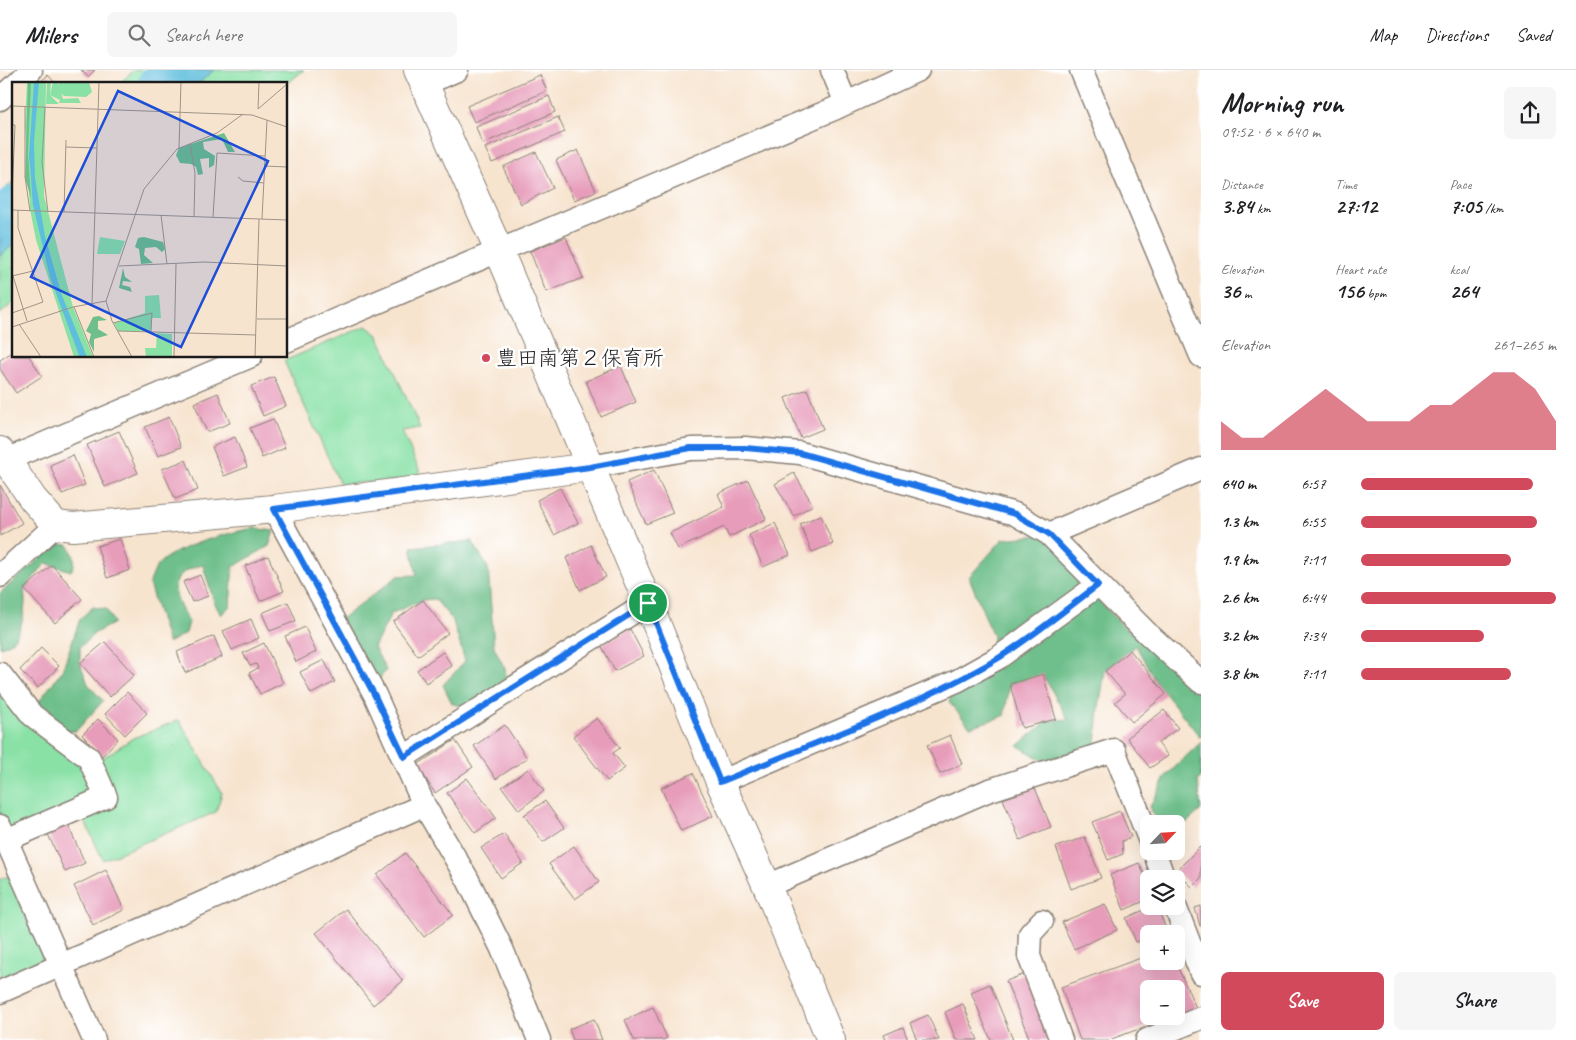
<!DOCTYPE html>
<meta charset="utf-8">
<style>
body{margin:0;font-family:Caveat,"Klee One",sans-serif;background:#f6f6f6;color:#202124;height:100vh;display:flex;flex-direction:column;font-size:19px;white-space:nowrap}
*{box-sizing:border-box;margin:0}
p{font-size:16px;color:#757577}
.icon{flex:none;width:28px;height:28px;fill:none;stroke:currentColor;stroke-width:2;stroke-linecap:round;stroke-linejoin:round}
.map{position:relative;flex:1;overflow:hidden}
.drawer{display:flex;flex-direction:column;background:#fff;width:375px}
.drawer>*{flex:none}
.needle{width:32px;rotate:65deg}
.controls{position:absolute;left:1140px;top:745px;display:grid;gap:10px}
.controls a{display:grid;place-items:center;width:45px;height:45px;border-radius:8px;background:#fff;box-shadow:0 5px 20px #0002;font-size:25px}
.pin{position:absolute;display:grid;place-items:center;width:42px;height:42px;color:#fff;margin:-21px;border:2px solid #fff;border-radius:50%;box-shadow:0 1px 5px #0007}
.round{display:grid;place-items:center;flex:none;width:52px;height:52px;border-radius:8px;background:#f6f6f6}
.overview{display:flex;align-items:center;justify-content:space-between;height:85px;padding:0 20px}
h1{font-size:28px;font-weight:700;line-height:38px}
.metrics{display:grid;grid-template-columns:repeat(3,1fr);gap:8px;height:85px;padding:5px 20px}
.metrics div{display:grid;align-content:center}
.metrics b{font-size:21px;font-weight:700}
.metrics small{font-size:14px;font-weight:400}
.metrics p{font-size:14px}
.chart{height:140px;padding:10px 20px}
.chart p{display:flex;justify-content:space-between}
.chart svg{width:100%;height:90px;margin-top:5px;fill:#d1495b;opacity:.7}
.action{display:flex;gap:10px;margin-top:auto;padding:10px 20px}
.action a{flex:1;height:58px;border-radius:8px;background:#d1495b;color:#fff;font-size:20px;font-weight:700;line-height:58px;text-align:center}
.action a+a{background:#f6f6f6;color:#202124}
ul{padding:0 20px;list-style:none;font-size:16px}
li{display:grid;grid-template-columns:80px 60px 1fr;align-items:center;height:38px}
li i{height:12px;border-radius:6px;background:#d1495b}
header{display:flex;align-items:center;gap:30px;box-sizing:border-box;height:70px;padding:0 25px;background:#fff;border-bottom:1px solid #e0e0e0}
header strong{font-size:24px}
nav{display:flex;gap:28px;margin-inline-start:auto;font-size:18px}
.search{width:350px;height:45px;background:#f6f6f6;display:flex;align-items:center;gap:12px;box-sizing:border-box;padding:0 18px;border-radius:8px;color:#757577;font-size:19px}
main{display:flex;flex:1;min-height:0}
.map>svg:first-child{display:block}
.green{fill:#89e1a6;stroke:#527e61}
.forest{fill:#6ebf8b;stroke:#456e54}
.water{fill:#5fbedd;stroke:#3e6d7c}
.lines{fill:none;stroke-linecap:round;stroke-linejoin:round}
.river{stroke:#5fbedd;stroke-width:39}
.building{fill:#e79cba}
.minor-casing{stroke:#8a8076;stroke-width:25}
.tertiary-casing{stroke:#8a8076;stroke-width:30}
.minor{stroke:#fff;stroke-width:22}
.tertiary{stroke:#fff;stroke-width:28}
.route-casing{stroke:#fff;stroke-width:10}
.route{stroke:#1a73e8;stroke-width:6}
.poi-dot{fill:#d1495b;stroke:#fff;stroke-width:2}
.labels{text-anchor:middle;stroke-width:5;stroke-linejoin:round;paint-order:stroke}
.poi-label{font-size:21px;fill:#1c1c1c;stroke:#fff;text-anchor:start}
.inset-river{fill:none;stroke:#5fbedd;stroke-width:2.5}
.inset-road{fill:none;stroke:#9f9487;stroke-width:1}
.view{fill:#1d4ed8;fill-opacity:0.15;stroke:#1d4ed8;stroke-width:2.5}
.inset-edge{fill:none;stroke:#1c1c1c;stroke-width:2.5}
</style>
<header>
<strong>Milers</strong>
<div class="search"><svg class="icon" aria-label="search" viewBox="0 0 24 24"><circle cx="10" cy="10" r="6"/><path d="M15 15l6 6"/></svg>Search here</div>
<nav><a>Map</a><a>Directions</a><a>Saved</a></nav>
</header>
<main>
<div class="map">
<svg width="1201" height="970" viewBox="0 0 1201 970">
<rect width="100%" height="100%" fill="#fff"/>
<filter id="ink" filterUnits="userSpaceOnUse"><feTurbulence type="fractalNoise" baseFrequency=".02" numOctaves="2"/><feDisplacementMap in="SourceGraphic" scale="10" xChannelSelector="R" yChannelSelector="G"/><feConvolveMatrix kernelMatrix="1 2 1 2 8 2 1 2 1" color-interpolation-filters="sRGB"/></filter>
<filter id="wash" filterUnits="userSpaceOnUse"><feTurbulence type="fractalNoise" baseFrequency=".0096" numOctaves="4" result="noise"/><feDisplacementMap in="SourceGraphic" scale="20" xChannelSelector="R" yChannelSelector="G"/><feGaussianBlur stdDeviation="1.12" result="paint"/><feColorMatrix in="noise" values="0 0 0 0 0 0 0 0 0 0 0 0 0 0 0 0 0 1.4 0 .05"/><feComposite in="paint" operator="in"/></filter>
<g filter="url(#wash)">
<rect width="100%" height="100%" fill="#f7e4cf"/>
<path class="green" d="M134,0H304L286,14H119Z
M14,111V232L0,244V123Z
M366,256L378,265L420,358L402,361L423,409L340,414L284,291Z
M0,603L92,695L133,668L179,650L222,723L216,742L103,790L79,739L6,770L0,756Z
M9,806L43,889L0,908V809Z"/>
<path class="forest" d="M254,458L274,461L269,476L233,497L230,536L221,545L214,532L203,495C164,503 173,526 189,552L186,563L168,573L149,514C152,508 154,501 157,496C171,477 232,462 254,458Z
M1049,464L1089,521L1125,558L1176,589L1201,623V668L1156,612L1136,576L1105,601L1099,637L1096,675L1044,691L1018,676L1047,651L1068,649L1043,605L1010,614L1004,646L970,657L949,632L953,622L990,602L993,566L969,507L1003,469Z
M472,471L488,498L494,577L505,599L507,613L475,642L452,633L443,615L465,591L453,551L435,529L423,530L392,543L374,577L386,600L377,612L341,549L398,506L417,505L411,477Z
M57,474L68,475C74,484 77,492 71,501L46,493L24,519C27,534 23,561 11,572C9,574 3,576 0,577V523Z
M93,537L106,539L114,553L95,563L80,577V593L88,614L103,631L76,661H67L39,641V631L62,601L80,549Z
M1201,672V707L1198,711L1201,740L1176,762V754H1158L1150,737L1166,706Z"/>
<path class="water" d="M175,0H214L198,14H158Z
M14,137V174L0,186V150Z"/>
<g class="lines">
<path class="river" d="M157,14L173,0
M0,148L14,135"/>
</g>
<g id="blocks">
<path class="building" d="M81,0H95L88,7Z
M48,5L56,14H38Z
M540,5L547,21L474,52L467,36Z
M549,26L555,42L482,74L476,57Z
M558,47L565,62L492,93L485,78Z
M578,80L596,121L574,130L556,90Z
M536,82L553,118L521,134L503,97Z
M566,167L583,208L546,222L530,181Z
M14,281V286H29L42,306L16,323L0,299V290Z
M621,296L636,332L601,347L586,311Z
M274,307L286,336L263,346L251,316Z
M807,319L823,359L801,368L785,328Z
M218,323L230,353L207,362L194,333Z
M169,347L181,377L158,386L145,357Z
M273,349L285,378L262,388L250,358Z
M119,361L138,403L105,417L87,375Z
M235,367L247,397L224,406L212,377Z
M73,385L85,415L62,424L50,395Z
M186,390L198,420L175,429L162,399Z
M654,400L673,443L646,454L627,412Z
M794,403L813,435L794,446L775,414Z
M748,410L766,449L729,467L724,457L678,479L670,463L724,437L718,424Z
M0,415L22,453L0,466Z
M560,418L578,453L554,465L537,430Z
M821,445L833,474L812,482L800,454Z
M775,453L790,485L763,497L749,465Z
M120,469L130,500L107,508L97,476Z
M591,475L606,507L580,520L566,488Z
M268,486L284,521L260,531L245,496Z
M52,495L82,529L55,553L24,519Z
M200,505L208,526L192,532L183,512Z
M423,530L448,563L418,586L393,552Z
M288,532L296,551L270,561L262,543Z
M251,549L259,568L232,580L223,561Z
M305,557L316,582L296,592L285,566Z
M630,559L644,586L615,601L601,575Z
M214,566L222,587L185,603L177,582Z
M105,572L134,605L110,627L80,593Z
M264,573L283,613L260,624L249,603L258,598L256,594L250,596L243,583Z
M41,578L59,596L38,618L20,600Z
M1130,580L1166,624L1132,652L1115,632L1125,624L1105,601Z
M443,582L452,596L426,613L417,600Z
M324,590L335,612L311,624L300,602Z
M1043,604L1056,649L1022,658L1010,614Z
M127,622L147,643L125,665L105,644Z
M1164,640L1178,658L1158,673L1168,686L1150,698L1127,668Z
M597,648L620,678L613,683L625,698L607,711L573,666Z
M98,649L118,669L102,686L82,665Z
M505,655L527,688L496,709L474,676Z
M950,665L962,694L940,704L927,675Z
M455,670L473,697L435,723L417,695Z
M528,699L544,721L519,740L502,717Z
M693,703L713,746L681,761L661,718Z
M467,708L496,748L475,763L447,723Z
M1035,718L1051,757L1020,770L1003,729Z
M545,731L564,758L543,772L524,745Z
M1120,741L1131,767L1122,771L1123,784L1108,790L1092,752Z
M67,753L85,793L65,802L47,762Z
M504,764L523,793L501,808L481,778Z
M1085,767L1101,808L1071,819L1056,777Z
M574,776L599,812L575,829L549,794Z
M1201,776V808L1192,817L1176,801Z
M405,783L453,845L424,867L377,805Z
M1139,793L1149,815V829L1124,840L1110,805Z
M106,800L124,840L93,855L74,816Z
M1105,834L1117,860L1074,879L1062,852Z
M1153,836H1157L1166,859L1156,864H1149V867L1136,872L1126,848Z
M1201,836V856H1200L1195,838Z
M346,839L403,911L373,935L316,863Z
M1149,885V891H1175L1196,938L1176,946V919H1149V946H1174L1109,970H1080L1061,917Z
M1025,904L1052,970H1030L1006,911Z
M990,914L1013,970H991L971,922Z
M963,934L978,970H956L945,942Z
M653,937L667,968L663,970H634L625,950Z
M928,945L939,970H917L910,953Z
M594,949L602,970H573L569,959Z
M903,957L908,970H886L884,965Z"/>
</g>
</g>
<g filter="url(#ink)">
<use href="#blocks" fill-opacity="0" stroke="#8a8076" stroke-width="1"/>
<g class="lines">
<g class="minor-casing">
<path id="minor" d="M832,0L846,33
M1081,0L1201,286
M17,14L31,0
M425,14L457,0
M0,29L14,16
M286,271L836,38L918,0
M6,390L251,286
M590,397L691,379L745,378L800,383L1015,444L1049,464L1147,563L1201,612
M274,439L375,625L424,735L467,808L502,879L539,970
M1049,464L1201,399
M0,506L56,455
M0,604L32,645L89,688L106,727L6,770
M404,687L648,533
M720,712L957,611L998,588L1098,515
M0,756L94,970
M1154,781L1164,809
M767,816L987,721L1114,680L1149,769
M1175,836L1201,903
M1042,851L1030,864L1029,886L1061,970
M0,922L424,735
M1147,970L1201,948"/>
</g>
<g class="tertiary-casing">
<path id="tertiary" d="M418,0L499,181L648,533L720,712L767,816L831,970
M0,381L33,429L56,455L73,457L274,439L590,397"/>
</g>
<use href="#minor" class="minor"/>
<use href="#tertiary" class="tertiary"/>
</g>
</g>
<g class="lines" filter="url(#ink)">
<g class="route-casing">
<path id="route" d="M691,378H745L800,383L1015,444L1049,464L1098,515C1065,540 1032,567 997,589C912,639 811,674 720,712L648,533L404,687L375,626L274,439L590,397Z"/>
</g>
<use href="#route" class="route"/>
</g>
<circle class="poi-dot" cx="486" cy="288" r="5"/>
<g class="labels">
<g class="poi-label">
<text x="496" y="295">豊田南第２保育所</text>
</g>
</g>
<g transform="translate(12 12)">
<rect width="275" height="275" fill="#f7e4cf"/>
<path d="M15,0H34L32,114L61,225L81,275H62L24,158L18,127L13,44ZM35,0H39L38,13L41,0H46L51,17L66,16L69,21H47L48,18L38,13L47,22H34ZM47,0H77L80,10L74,15L52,14L47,9ZM88,155L113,159L108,172H85ZM147,213L149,236H139V249H106L102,241L133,231V214ZM145,251L160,252V275H134L133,266H144Z" fill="#89e1a6"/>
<path d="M16,0H19L16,71L19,116L13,96ZM212,51L223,70H216L210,57L191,60L192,67L203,74L202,83L197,86V76L188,77L191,92L186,93L184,85L179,82L168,81L164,73L167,66ZM132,155L151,160L153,167L150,170L144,165L133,166L132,173L141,181L129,182L127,167L123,165L126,156ZM111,186L113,195L120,200L111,199L110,203L118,205L120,210L107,206ZM87,234L95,238L86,239V247L96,253L82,257V270L77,260L79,252L74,249L81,235Z" fill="#6ebf8b"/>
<path d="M22,0H27L22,60L23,96L33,154L49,211L75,275H69L47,219L22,124L17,74Z" fill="#5fbedd"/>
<path class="inset-river" d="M20,91L22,122L39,194L69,275"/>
<path class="inset-road" d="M0,24L240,33L275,45M13,25V95L18,129M33,25L30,80L36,130M246,27L275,2M246,27L247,0M0,43H3L0,114M178,62L183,91L182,135M54,65L85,66M167,66L169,0M252,84L275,85M226,95L231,99L252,101M0,128L275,138M52,130L54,58M149,133L155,182M201,135L205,71L253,74M250,137L255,38M107,184L192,180L275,184M0,194L21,189M1,194L15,239M80,222L87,0M62,225L82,275M0,231L31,220L6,146V128M245,237H275M101,241L140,231L139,249M7,242L29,275M0,245L61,225L94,219M106,249L244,253M120,275L100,239L94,219L132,107L165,67L205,51L231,32M162,275L164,182M243,275L247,137"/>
<path class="view" d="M106,9L256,79L169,265L19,195Z"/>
<rect width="275" height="275" class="inset-edge"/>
</g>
</svg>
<div class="controls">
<a><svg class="needle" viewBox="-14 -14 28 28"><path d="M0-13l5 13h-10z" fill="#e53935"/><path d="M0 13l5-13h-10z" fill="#757577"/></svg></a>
<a><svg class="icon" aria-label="layers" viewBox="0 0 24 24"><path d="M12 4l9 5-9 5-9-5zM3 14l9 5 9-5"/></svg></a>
<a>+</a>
<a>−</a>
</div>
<div class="pin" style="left:648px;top:533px;background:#1e9e55"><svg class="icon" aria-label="arrive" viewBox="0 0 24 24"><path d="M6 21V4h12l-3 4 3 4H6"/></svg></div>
</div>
<section class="drawer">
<div class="overview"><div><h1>Morning run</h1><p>09:52 · 6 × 640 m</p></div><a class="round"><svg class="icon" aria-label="share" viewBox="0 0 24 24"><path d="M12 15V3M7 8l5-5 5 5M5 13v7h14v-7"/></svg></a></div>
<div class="metrics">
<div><p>Distance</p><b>3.84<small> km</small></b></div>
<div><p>Time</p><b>27:12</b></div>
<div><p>Pace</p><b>7:05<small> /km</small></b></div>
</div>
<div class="metrics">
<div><p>Elevation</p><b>36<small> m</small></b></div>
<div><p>Heart rate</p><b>156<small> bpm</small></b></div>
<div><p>kcal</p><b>264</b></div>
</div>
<div class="chart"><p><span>Elevation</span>261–265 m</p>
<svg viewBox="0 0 160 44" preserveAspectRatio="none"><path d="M0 44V30L10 38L20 38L30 30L40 22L50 14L60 22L70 30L80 30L90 30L100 22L110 22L120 14L130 6L140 6L150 14L160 30V44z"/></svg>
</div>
<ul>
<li><b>640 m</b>6:57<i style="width:88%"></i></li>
<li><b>1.3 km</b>6:55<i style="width:90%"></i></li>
<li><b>1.9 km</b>7:11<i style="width:77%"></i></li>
<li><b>2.6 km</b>6:44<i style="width:100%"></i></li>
<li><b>3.2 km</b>7:34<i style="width:63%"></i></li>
<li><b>3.8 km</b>7:11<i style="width:77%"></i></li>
</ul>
<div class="action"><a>Save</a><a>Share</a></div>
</section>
</main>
